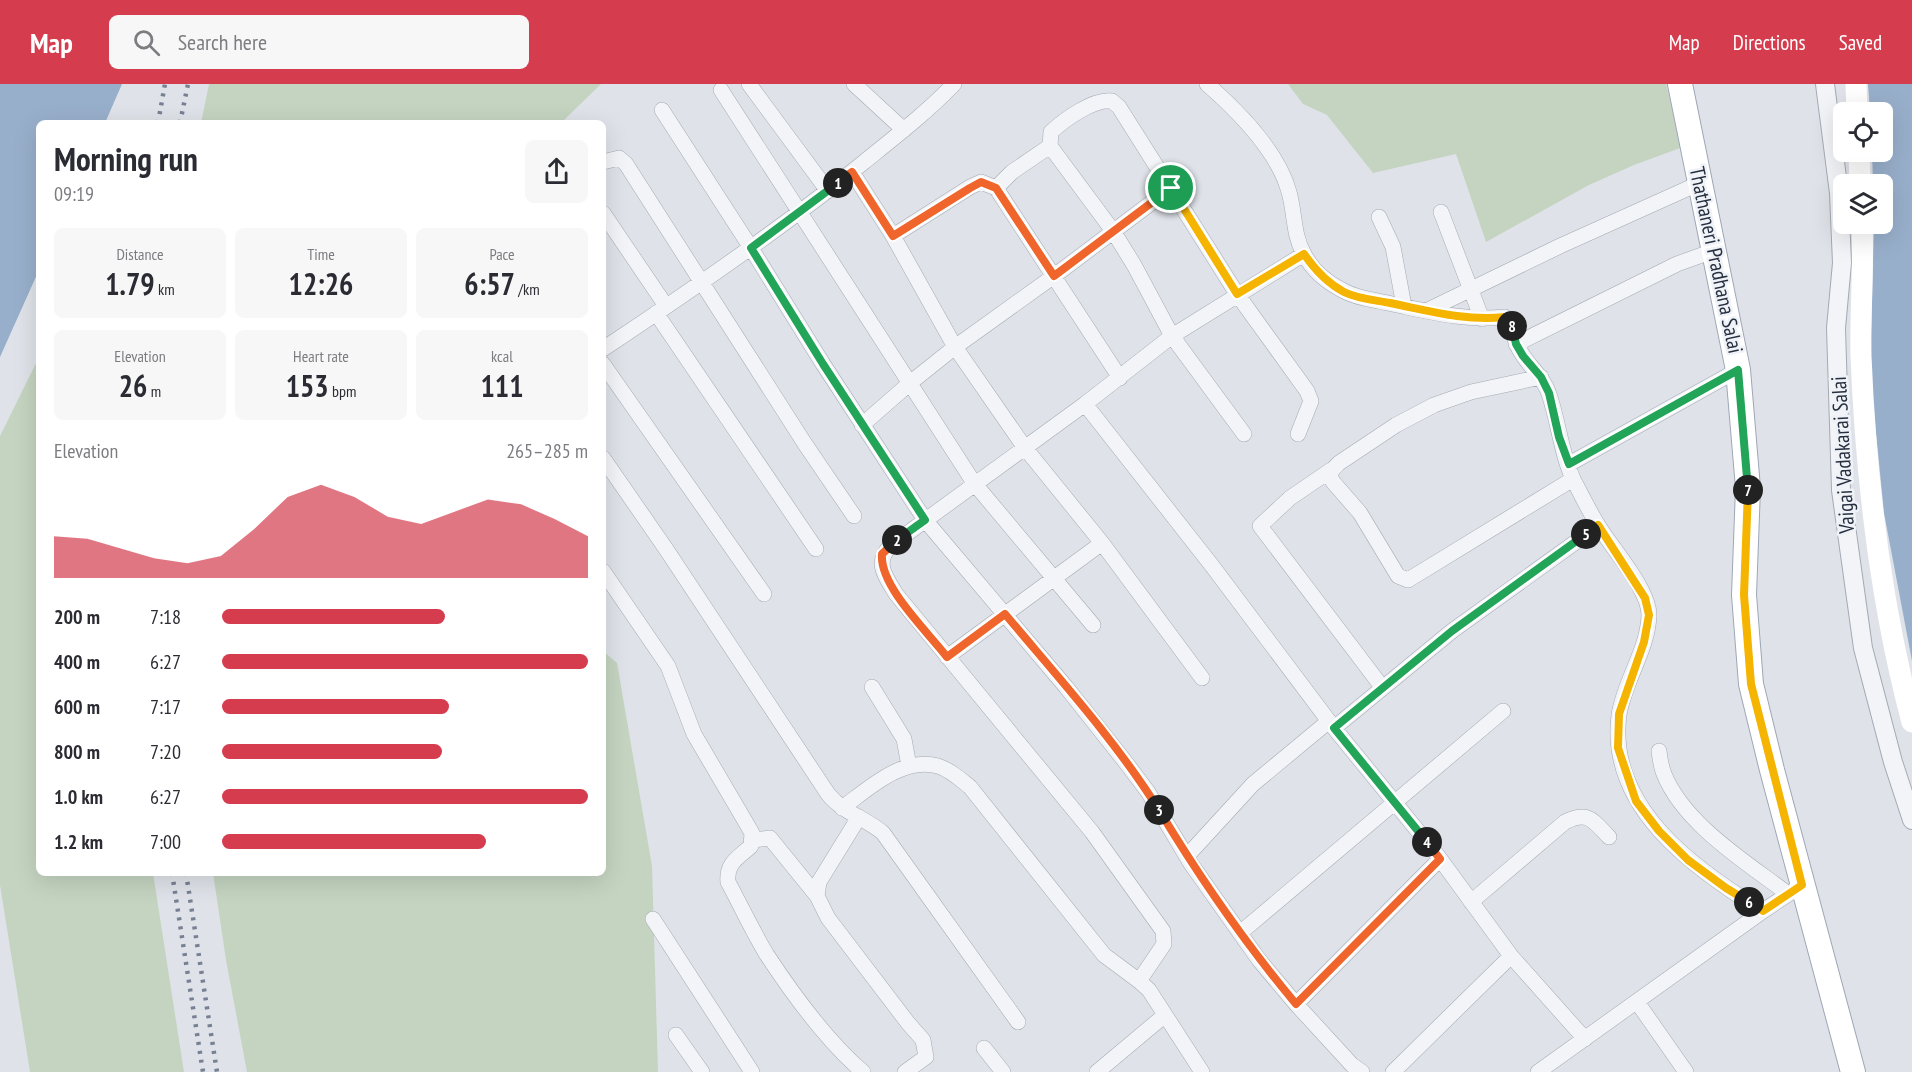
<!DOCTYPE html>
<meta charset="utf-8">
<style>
body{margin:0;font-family:"PT Sans Narrow",sans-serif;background:#f7f7f7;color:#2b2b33;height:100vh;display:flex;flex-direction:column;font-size:22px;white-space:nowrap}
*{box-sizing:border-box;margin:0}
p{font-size:20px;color:#7c7c81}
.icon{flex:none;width:33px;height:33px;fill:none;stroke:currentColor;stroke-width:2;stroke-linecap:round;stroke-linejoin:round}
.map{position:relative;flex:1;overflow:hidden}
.details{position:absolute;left:36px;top:36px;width:570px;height:756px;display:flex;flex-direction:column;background:#fff;border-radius:9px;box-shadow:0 6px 24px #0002}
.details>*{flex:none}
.controls{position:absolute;left:1833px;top:18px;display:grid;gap:12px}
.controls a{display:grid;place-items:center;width:60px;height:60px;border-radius:9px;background:#fff;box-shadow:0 6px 24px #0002;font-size:30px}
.pin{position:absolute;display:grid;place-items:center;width:51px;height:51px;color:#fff;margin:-26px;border:3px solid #fff;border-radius:50%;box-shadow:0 2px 6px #0007}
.km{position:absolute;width:30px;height:30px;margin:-15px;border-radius:50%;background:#222;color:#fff;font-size:16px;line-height:30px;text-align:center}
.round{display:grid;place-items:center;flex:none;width:63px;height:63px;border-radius:9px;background:#f7f7f7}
.headline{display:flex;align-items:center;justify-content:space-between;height:102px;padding:0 18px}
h1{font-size:33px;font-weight:800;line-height:45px}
.metrics{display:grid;grid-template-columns:repeat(3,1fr);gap:9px;height:102px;padding:6px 18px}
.metrics div{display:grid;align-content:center;border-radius:9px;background:#f7f7f7;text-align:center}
.metrics b{font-size:30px;font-weight:800}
.metrics small{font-size:16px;font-weight:400}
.metrics p{font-size:16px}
.chart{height:168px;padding:12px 18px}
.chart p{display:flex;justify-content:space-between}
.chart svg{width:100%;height:108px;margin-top:6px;fill:#d53d4f;opacity:.7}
ul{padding:0 18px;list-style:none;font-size:20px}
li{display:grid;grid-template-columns:96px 72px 1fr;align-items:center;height:45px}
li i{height:15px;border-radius:8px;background:#d53d4f}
header{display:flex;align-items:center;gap:36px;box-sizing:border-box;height:84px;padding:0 30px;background:#d53d4f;color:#fff}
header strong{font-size:28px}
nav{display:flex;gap:33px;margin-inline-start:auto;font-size:21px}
.search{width:420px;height:54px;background:#f7f7f7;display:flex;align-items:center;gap:15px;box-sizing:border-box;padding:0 21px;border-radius:9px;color:#7c7c81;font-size:22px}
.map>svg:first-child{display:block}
.green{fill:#c4d4c0}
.water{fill:#98afcb}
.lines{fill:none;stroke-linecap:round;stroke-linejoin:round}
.minor-casing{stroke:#a4aab3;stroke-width:16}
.tertiary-casing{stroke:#a4aab3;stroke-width:20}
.primary-casing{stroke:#9ea6b6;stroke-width:26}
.minor{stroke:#f2f4f7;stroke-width:15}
.tertiary{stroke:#f2f4f7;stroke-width:18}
.secondary{stroke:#fff;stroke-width:21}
.primary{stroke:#fff;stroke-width:24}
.rail{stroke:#788194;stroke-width:4.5;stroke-dasharray:3 6;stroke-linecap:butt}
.split-1-casing{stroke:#fff;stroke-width:12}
.split-2-casing{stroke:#fff;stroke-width:12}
.split-3-casing{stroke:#fff;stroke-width:12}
.split-4-casing{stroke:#fff;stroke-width:12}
.split-5-casing{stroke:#fff;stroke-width:12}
.split-6-casing{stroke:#fff;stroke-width:12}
.split-7-casing{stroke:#fff;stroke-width:12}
.split-8-casing{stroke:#fff;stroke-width:12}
.split-9-casing{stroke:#fff;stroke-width:12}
.split-1{stroke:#f0652b;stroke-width:8}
.split-2{stroke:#22a559;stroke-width:8}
.split-3{stroke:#f0652b;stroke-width:8}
.split-4{stroke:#f0652b;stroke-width:8}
.split-5{stroke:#22a559;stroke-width:8}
.split-6{stroke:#f5b400;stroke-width:8}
.split-7{stroke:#f5b400;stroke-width:8}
.split-8{stroke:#22a559;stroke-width:8}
.split-9{stroke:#f5b400;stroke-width:8}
.labels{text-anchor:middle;stroke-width:5;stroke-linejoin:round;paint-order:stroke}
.street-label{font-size:21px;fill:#273041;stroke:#eff2f7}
</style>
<header>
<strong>Map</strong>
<div class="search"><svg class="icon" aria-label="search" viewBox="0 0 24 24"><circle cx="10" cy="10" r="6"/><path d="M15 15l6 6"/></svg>Search here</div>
<nav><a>Map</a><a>Directions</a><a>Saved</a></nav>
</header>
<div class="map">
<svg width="1912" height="988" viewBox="0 0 1912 988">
<rect width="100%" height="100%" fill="#dfe3e9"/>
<path class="green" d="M209,0H601L561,39H201Z
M1288,0H1666L1683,63L1634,81L1589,101L1486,158L1456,70L1373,89L1327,31L1303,20Z
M39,273V789H153L184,988H30L0,801V352Z
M603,567L617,579L652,782L658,988H247L226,876L213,789H603Z"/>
<path class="water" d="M0,0H122L105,39H39V186L0,273Z
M1868,0H1912V577L1884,429L1870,288L1874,140H1882V100H1873L1872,68H1882V28H1870Z"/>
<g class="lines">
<g class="minor-casing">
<path id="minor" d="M749,0L828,107
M854,0L904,46
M1207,0C1239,28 1278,67 1289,108C1295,129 1293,151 1304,170C1312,186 1328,199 1344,207C1358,215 1376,216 1392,220C1431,228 1465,237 1505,233C1513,240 1513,251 1517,261C1525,280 1543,291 1549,310C1559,339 1561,370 1574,397C1582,412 1589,427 1598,441C1611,463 1649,505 1649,531C1648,566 1624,597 1619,631C1607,723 1694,785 1763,827L1802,801
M721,6L974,399L1093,541
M662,26L751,164L823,280L925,436L1066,603L1127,680L1148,708L1191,780L1259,876L1296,920L1352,981L1362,988
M603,78L619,74L626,80L805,360L854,432
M852,88L893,152L970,103L981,98L996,104L1120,294
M996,104L1012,88L1050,62
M1441,128L1482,235
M603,129L666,222
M1379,133L1393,163L1404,222
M893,152L955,263L1025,364L1102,459L1202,594
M1426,227L1560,162L1700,99
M656,229L816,465
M1516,260L1677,180L1713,167
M603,265C692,206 781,145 864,78C895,53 926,29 954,0
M603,280L764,510
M1541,293L1471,308L1434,321L1396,341L1339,379C1332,386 1328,389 1333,398L1360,429L1398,492L1408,496L1573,395
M1085,320L1213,483L1334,644L1435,768L1511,872L1585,955
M862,341L910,299L955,263L1054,192L1171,104
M1244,350L1172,252L1134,181L1113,147L1050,62L1051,48C1065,35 1093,15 1112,17L1119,23L1237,210L1307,307L1311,317L1298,350
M603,374L666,465L828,710C843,729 866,734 883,749L1018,938
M1569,380L1738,286
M1331,386L1290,414L1260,442L1382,603
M603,487L668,582L694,650L752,749L751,762C738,774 726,779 728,798C741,822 753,848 767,871C792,909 829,959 863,988
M947,573L1102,459
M872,603L904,655L909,682
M1334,644L1452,547L1598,442
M1659,667C1660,675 1661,683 1664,690C1684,740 1746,778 1788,810
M842,724C868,705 903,672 938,682C950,686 960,695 970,703L1104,871L1139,897
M859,733L819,798L817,812L828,834L908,939L923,956L926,973L905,988
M753,756L770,754L817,812
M1187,772L1253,700L1329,637
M1471,818L1565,738C1589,726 1593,737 1609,753
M653,835L752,988
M1240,849L1503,627
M1637,918L1686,988
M1296,920L1440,775
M676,951L702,988
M984,964L1003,988
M1097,988L1165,931
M1202,988L1149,906L1139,897L1164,860L1163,847L1092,748L896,510C886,493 874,480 890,462L1085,320L1172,252L1304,170
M1393,988L1511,872
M1538,988L1763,827"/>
</g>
<g class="tertiary-casing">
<path id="tertiary" d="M1825,0L1839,109L1842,179L1836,244L1841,406L1863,564L1893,678L1912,736"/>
</g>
<g class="primary-casing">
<path id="primary" d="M1680,0L1738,286L1748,404L1744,511L1751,600L1772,686L1853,988"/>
</g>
<use href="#minor" class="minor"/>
<use href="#tertiary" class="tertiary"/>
<path class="secondary" d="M1856,0L1857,28
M1859,68L1860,100
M1862,140C1864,184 1860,228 1861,272C1866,396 1880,518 1912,638"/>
<use href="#primary" class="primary"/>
<path class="rail" d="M158,39L165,0
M180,39L188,0
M172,789L203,988
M186,789L217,988"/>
</g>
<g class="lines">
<g class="split-1-casing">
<path id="split-1" d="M838,99L852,88L893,152L970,104L981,98L996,104L1054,192L1171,104"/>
</g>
<g class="split-2-casing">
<path id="split-2" d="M838,99L751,164L823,280L925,436L897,456"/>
</g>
<g class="split-3-casing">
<path id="split-3" d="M897,456L882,470C879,502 928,548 947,573L1005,530C1057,592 1116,657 1159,726"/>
</g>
<g class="split-4-casing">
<path id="split-4" d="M1159,726C1200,794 1245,859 1296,920L1440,775L1427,758"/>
</g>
<g class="split-5-casing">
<path id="split-5" d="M1427,758L1334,644L1452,547L1586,450"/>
</g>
<g class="split-6-casing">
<path id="split-6" d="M1586,450L1598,441L1645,514L1649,531L1644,558L1619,630L1618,664L1636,717L1659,747L1688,776L1726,804L1749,818"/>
</g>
<g class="split-7-casing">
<path id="split-7" d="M1748,406L1744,511L1751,600L1802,801L1763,827L1749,818"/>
</g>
<g class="split-8-casing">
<path id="split-8" d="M1512,242L1516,260L1523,272L1541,293L1549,309L1559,353L1569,380L1738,286L1748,406"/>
</g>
<g class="split-9-casing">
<path id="split-9" d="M1171,104L1237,210L1304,170C1315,186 1327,199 1344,208C1358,215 1375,216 1390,219C1430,227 1464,237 1505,233L1512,242"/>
</g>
<use href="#split-1" class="split-1"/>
<use href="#split-2" class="split-2"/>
<use href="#split-3" class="split-3"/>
<use href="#split-4" class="split-4"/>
<use href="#split-5" class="split-5"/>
<use href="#split-6" class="split-6"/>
<use href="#split-7" class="split-7"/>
<use href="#split-8" class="split-8"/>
<use href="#split-9" class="split-9"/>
</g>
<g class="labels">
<g class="street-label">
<text transform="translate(1716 176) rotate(78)" y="7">Thathaneri Pradhana Salai</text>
<text transform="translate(1843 371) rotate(-93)" y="7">Vaigai Vadakarai Salai</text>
</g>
</g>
</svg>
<div class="controls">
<a><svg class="icon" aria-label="locate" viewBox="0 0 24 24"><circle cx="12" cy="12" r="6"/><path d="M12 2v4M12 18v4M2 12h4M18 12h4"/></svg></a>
<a><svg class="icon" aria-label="layers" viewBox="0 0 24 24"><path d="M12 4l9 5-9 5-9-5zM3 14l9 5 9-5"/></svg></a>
</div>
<div class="pin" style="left:1171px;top:104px;background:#1e9e55"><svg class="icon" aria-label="arrive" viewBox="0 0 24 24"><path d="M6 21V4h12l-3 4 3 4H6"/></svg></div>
<b class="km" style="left:838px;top:99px">1</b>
<b class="km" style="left:897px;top:456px">2</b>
<b class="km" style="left:1159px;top:726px">3</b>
<b class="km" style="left:1427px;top:758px">4</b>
<b class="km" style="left:1586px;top:450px">5</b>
<b class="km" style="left:1749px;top:818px">6</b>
<b class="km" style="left:1748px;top:406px">7</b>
<b class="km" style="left:1512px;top:242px">8</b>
<section class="details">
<div class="headline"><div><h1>Morning run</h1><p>09:19</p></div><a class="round"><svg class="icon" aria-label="share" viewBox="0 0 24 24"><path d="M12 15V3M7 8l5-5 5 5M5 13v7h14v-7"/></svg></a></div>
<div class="metrics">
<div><p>Distance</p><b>1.79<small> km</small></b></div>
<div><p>Time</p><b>12:26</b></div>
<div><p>Pace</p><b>6:57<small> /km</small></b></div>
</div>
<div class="metrics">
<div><p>Elevation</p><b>26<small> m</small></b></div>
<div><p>Heart rate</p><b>153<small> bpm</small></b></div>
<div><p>kcal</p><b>111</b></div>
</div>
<div class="chart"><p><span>Elevation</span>265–285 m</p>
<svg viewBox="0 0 160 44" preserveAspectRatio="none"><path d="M0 44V27L10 28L20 32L30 36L40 38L50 35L60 24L70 11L80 6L90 11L100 19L110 22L120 17L130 12L140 14L150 20L160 27V44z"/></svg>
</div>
<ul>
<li><b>200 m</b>7:18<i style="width:61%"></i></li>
<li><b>400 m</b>6:27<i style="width:100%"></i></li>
<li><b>600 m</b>7:17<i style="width:62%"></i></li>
<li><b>800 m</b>7:20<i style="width:60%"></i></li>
<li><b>1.0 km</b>6:27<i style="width:100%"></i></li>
<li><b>1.2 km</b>7:00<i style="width:72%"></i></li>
</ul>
</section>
</div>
